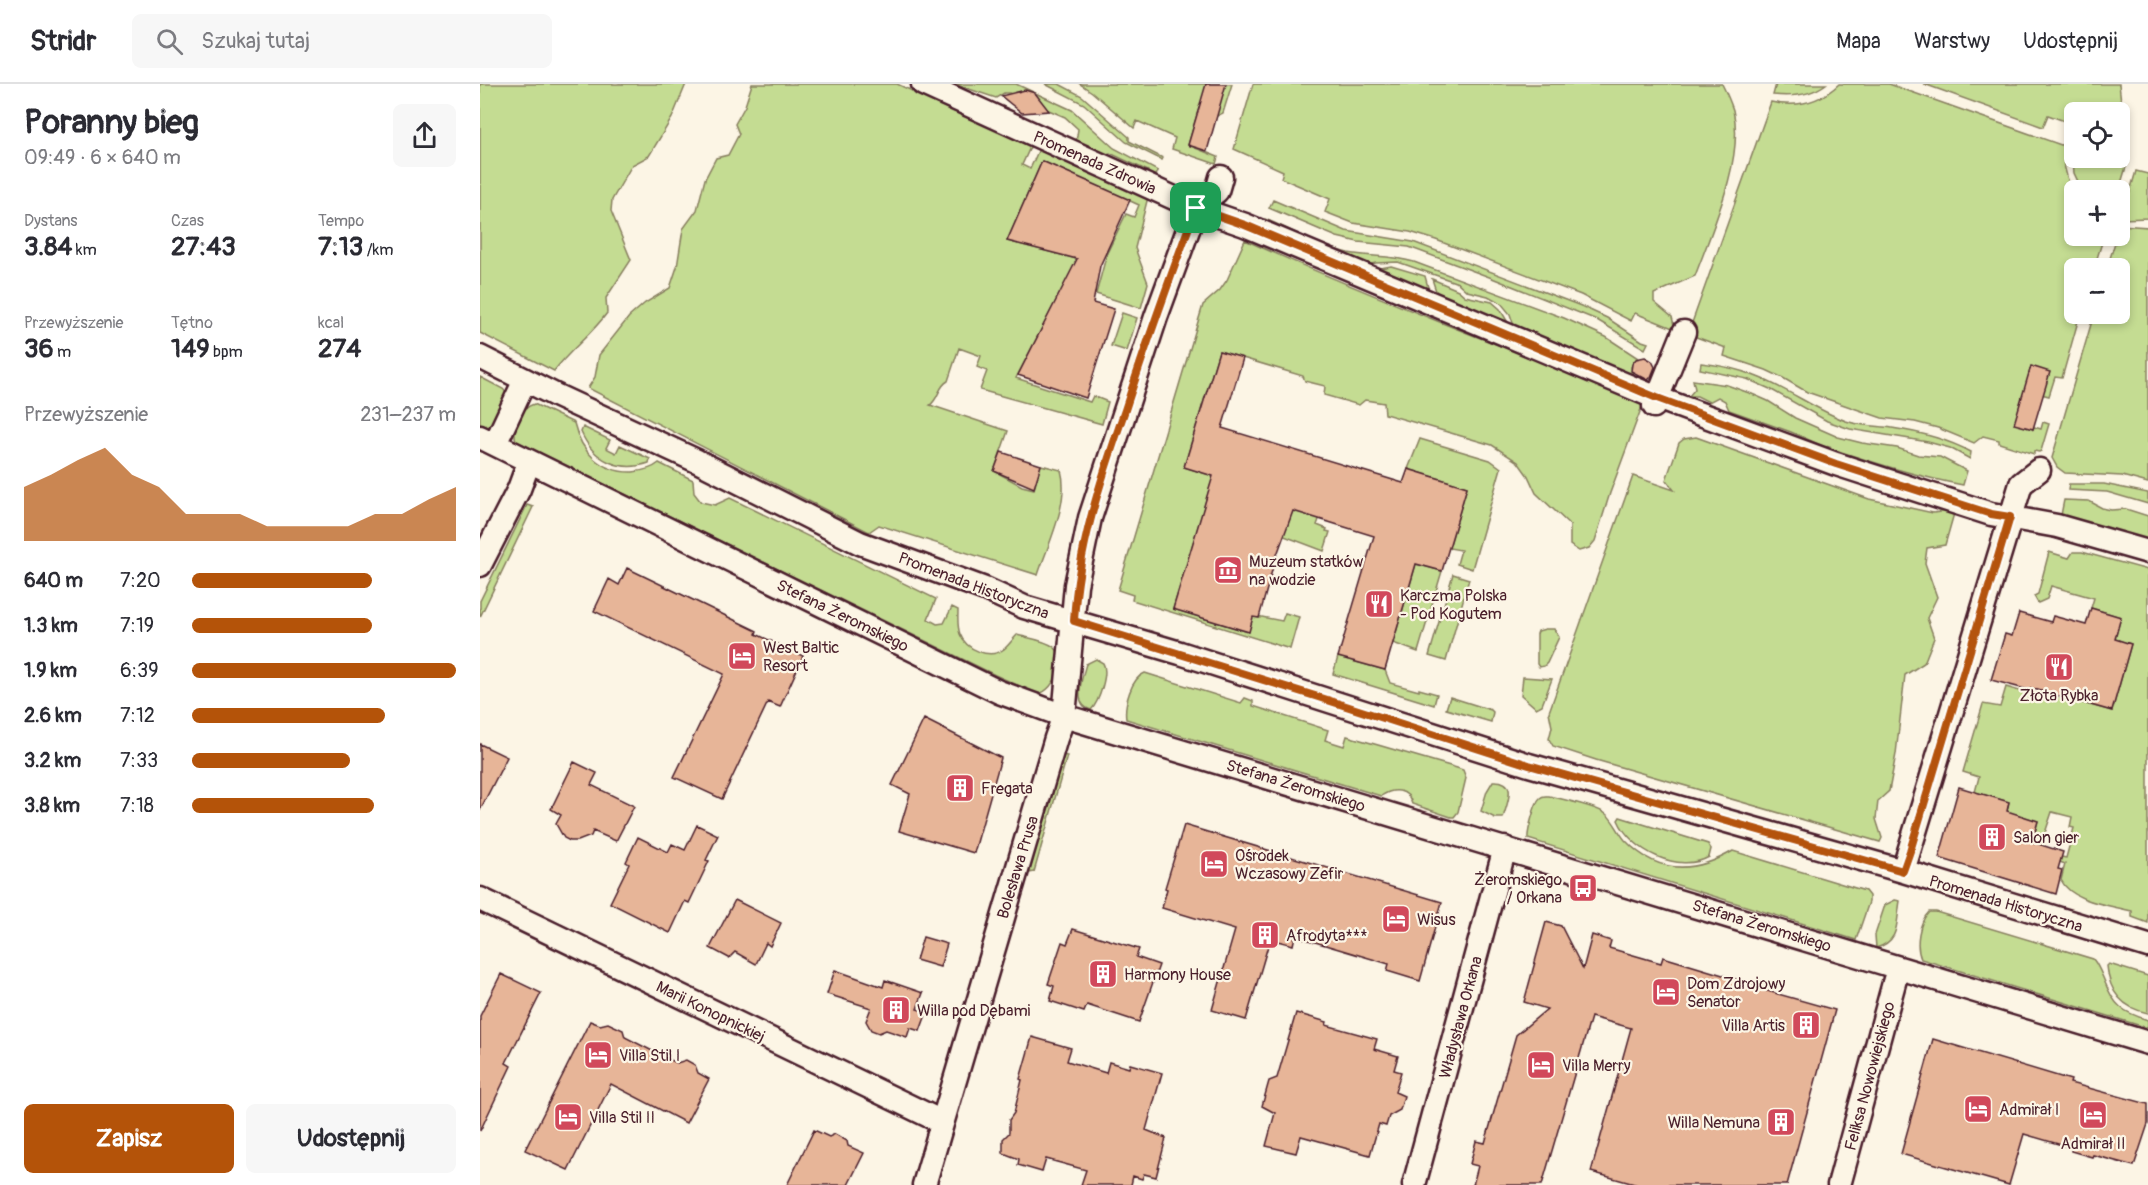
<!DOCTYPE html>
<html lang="pl">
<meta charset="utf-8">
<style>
body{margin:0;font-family:Pangolin,sans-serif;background:#f7f7f7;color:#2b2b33;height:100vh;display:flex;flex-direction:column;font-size:22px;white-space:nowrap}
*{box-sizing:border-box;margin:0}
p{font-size:20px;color:#7c7c81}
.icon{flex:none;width:33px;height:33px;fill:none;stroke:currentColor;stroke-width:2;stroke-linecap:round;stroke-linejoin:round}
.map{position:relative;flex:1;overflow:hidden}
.sheet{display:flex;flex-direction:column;background:#fff;width:480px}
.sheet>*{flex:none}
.controls{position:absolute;left:1584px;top:18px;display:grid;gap:12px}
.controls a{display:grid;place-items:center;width:66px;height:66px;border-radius:9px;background:#fff;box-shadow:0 3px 9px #0003;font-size:30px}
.pin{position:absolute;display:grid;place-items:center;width:51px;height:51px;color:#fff;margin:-26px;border-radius:12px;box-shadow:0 3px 9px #0006}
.round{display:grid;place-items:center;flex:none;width:63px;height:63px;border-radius:9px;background:#f7f7f7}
.summary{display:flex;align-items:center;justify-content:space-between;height:102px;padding:0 24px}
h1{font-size:33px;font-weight:800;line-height:45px}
.stats{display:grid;grid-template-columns:repeat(3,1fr);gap:9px;height:102px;padding:6px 24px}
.stats div{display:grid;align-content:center}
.stats b{font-size:26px;font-weight:800}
.stats small{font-size:16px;font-weight:400}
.stats p{font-size:16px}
.chart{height:168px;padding:12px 24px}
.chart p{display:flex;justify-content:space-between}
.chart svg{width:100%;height:108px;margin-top:6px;fill:#b45309;opacity:.7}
.primary-button{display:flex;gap:12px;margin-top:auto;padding:12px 24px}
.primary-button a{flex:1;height:69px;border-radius:9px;background:#b45309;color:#fff;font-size:24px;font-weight:800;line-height:69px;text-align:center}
.primary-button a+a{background:#f7f7f7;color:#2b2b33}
ul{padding:0 24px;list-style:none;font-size:20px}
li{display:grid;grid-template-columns:96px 72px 1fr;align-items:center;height:45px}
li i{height:15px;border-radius:8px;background:#b45309}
header{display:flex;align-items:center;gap:36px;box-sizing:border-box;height:84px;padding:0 30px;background:#fff;border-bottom:2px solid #e1e1e2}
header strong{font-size:28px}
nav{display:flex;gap:33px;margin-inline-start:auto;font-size:21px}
.search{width:420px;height:54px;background:#f7f7f7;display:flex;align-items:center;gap:15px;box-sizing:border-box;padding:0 21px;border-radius:9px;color:#7c7c81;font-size:22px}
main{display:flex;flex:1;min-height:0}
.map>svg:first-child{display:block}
.green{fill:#c4dc92;stroke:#877e5e;stroke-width:1.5}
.building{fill:#e7b598;stroke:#4a1f2b;stroke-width:1.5}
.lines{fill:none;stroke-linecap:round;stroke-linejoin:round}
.street-casing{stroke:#4a1f2b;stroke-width:27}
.street{stroke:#fcf5e5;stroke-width:22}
.route-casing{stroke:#fff;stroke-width:12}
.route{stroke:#b45309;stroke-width:8}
.labels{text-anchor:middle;stroke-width:4.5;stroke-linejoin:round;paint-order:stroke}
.street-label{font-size:16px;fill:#4a1f2b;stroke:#fcf5e5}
.poi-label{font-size:16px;fill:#4a1f2b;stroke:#fcf5e5;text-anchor:start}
</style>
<header>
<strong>Stridr</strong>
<div class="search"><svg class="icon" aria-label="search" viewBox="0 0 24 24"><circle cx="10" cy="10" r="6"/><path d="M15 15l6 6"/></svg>Szukaj tutaj</div>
<nav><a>Mapa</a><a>Warstwy</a><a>Udostępnij</a></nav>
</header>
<main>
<section class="sheet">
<div class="summary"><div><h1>Poranny bieg</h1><p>09:49 · 6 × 640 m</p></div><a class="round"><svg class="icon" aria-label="share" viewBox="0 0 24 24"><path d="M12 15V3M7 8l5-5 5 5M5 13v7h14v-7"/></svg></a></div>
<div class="stats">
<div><p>Dystans</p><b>3.84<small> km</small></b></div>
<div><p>Czas</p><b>27:43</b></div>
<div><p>Tempo</p><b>7:13<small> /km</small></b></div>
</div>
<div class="stats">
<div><p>Przewyższenie</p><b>36<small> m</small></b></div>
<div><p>Tętno</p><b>149<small> bpm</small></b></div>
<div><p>kcal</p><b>274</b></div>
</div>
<div class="chart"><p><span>Przewyższenie</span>231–237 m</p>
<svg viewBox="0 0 160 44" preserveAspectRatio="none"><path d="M0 44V22L10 17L20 11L30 6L40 17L50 22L60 33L70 33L80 33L90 38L100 38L110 38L120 38L130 33L140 33L150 27L160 22V44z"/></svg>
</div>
<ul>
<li><b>640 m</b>7:20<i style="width:68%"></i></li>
<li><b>1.3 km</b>7:19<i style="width:68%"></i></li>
<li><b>1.9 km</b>6:39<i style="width:100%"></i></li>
<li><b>2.6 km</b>7:12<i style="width:73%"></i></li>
<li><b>3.2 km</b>7:33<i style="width:60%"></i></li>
<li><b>3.8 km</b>7:18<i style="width:69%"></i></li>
</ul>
<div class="primary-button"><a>Zapisz</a><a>Udostępnij</a></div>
</section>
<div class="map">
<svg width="1668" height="1101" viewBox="0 0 1668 1101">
<rect width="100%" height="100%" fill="#fcf5e5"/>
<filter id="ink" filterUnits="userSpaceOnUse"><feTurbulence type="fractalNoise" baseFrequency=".0167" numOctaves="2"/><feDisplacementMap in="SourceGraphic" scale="12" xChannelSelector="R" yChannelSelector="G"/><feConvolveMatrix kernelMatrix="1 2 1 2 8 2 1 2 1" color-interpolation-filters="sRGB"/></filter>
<g filter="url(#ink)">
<path class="green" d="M0,0H206L192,34L169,72L152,81L132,116L131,127L151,176L126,214L127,229C111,251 90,266 74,287L0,249Z
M272,0H417L551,61L542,81L550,85L559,65L668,113L655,164L668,199L661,224L616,210L627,169L646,130L654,133L659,121L562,77L527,157L608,178L580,209L536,294L610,318L613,312L628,318L622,340L500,306L507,287L497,283L501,272L479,264L468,297C458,302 459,315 450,321L528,347L514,387L542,402L554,405L561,381L581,386C590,418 568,460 558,491L399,441L389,448L108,304L115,293L119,271L149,233L165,219L190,204L197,183L203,145L217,126L225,95L236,74L248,71L259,50L255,40L265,22Z
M474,0H536L592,26L634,64L678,87L675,94L668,91V87L630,69L623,71L596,58L598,45L585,33L529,9H524L516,14Z
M565,0H579L602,12L649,53V57L683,74L682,76L646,58L604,20Z
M600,0H752L743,29L737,32L718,27L708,61L738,73L736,80L692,65L695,54L657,37L654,44L612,8Z
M773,0H1242C1246,8 1250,17 1253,26C1265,74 1232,146 1215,192L1174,210V218L1192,233L1195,245L1155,229L1151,237L1101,211L956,156L930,148L873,139L845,128L850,115L801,94L803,87L754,65Z
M1296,0H1346C1330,12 1311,13 1293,11Z
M1359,0H1409L1584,62V81L1588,96L1594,110V152H1624L1614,184H1594V230H1600L1582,294L1575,293L1569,312L1545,306L1553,345L1554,343L1561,345L1563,338L1569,340L1561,367L1559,368L1554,367V370L1519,359V356L1503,352L1494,359L1458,344L1435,338L1402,334L1327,308L1303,294L1286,286L1244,272L1246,264L1208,250L1291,18C1317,24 1339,19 1359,0Z
M1444,0H1639L1645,54L1640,66V28H1594V53L1587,50L1590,39L1568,31L1563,43Z
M1592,65L1594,66V74H1618L1646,83L1639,106H1602L1594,89Z
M1656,87L1668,90V134L1642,135Z
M793,116L866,147L933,158L1101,222L1127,234L1162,257L1168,259L1165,265L1117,236L1012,194L929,163L878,158L857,153L789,124Z
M785,135C812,146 839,162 868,169C890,173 912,171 934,178L1084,234L1126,253L1158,274L1151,283L1153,291L1035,245L1030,230L1021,219L1008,212L987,207L978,199L918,178L896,179L882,182L781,142Z
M1640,141L1668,143V399L1642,392L1585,389L1577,383L1572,374L1614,230H1640V184H1627L1637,152H1640Z
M765,156C896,215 1030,266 1164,317L1130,409L1115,457L1109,464L1099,467L1090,461V441L1056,409L1048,392L1038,378L1012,361L905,330L904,319L885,316L879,321L844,311L845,302L825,297L823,292L739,267L704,383L749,397L731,400L693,525L768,548L773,533L779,534L777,532L802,537L805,529L819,533L810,565L652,516L653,511L638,506L723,221L740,206L747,196Z
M911,182L945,192L949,207L885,187Z
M952,195L978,206L985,212L1012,218L1020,225L1030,242L957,210Z
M642,229L657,234L647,267L631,262Z
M1221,279C1239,281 1258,285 1275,292C1307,304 1334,325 1366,337C1381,342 1397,342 1412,344C1439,348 1467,355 1491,368L1490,375L1470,364L1448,358L1370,345L1347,337L1290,305L1267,295L1220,285Z
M0,293L23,305L28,310L14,341L8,343L0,340Z
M1213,296L1247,301L1272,310L1288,317L1315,334L1358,353L1382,359L1417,364L1438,371L1460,373L1487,387L1483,401C1439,393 1395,379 1352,365L1350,362L1345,363L1311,348L1249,326L1245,317L1238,313L1229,318L1217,312H1209L1215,305Z
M54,320L94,339C101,368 121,389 153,388C162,387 172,385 179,379L213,396L214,409L221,418L235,421L250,414L456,515L448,535L457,540L464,539L472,523L478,526C478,535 477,542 480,550C486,566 510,576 524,565C529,561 533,555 537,551C548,554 565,556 574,563C587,574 576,606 558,610L515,591L36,357C32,344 40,324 54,320Z
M103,343L130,356L126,364L136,369L140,361L170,375L169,379C140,389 113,376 101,348Z
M1216,353L1389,415L1453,429L1475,426L1465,461L1447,464L1445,479L1457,513L1447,534L1454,554L1444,579L1425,591L1416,670L1409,707L1398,717L1396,735L1402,754L1400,758L1116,676L1073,662L1069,655L1072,643L1069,628L1153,392L1194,406L1186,396L1199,359L1204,355Z
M940,355L1010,376L1021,384L992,485L977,480L981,466L969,464L987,403L928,385Z
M1589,400H1624L1668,409V420L1627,408L1588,406Z
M796,411L840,433L837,441L847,445L846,447L850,448L844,467L799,450Z
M1584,416L1609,417L1622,424L1631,426L1646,425L1668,432V458L1581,431Z
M47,421L53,423L0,533V517Z
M1569,468L1589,474L1593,468H1602L1668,486V839L1652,833V827C1629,821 1592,818 1581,796L1585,780L1580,778L1581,773L1586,774L1594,744L1590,743L1592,733L1572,728L1564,752H1561L1560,756L1564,758L1563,762L1552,759L1558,737L1535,730L1523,740L1529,718L1495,708L1499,693L1483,688L1503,620L1520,623L1526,603L1556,612L1569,614L1583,613L1632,627L1651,560L1635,555L1641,533L1611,524L1614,514L1571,502L1567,515L1558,519L1554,512L1558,510Z
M936,480L962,487L938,568L913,559Z
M973,490L989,495L966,577L949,572Z
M1065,545H1074L1079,553L1067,579L1064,582L1059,583L1057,580V550L1058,547Z
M858,573L905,586L910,599L939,607V605L957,610L954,621L853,590Z
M616,575L623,579C629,589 619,618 611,626C592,621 602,594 606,580Z
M665,589L761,619L765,614L773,617V622L848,646L845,656L864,662L867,652L977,684L983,686L986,694L978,728L974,733H971L932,720C928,704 913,704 901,712L646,635C644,621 651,594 665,589Z
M1043,593L1072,595L1062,621L1056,624L1041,611Z
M970,613L1011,626L1013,628L1011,638L966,625Z
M583,671L587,672L554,788L549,789Z
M1013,697C1039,696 1027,719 1023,734H1015L1001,727L1007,707Z
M1069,712C1082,715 1118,723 1126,730C1134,736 1138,748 1145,756C1177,790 1214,790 1253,767L1385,807L1389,812V818L1376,856L1048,755C1047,749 1055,718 1060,714C1063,711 1065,712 1069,712Z
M1140,733L1228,760L1231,765L1229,773C1199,790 1151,767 1138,736Z
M1415,816L1420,817C1416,840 1420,857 1396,864L1395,851L1405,821Z
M1449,828H1456L1613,875C1618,881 1621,889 1624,896C1634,922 1642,928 1668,936V944L1441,875C1435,861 1439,838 1449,828Z
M1629,880L1668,892V929C1642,924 1629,907 1627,882Z"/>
<path class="building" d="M726,0H746L727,67L708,61Z
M545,6L555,9L569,27L542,29L521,12Z
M562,77L650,116L620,182L613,219L634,225L606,314L538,291L597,175L527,157Z
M739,267L763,274L742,344L923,399L928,385L987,403L962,487L936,480L905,586L858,573L894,452L813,427L794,479L779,534L773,533L769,548L693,525L733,392L704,383Z
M1165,273L1172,277L1175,283L1171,293L1168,296L1151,287L1152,280L1156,275Z
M1551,282L1570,288L1553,345L1534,340Z
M521,368L561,381L554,404L514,387Z
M147,484L277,547L276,550L323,572L300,623L288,618L242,715L194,693L244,590L114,527L129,495L139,501Z
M1611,524L1641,533L1635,555L1651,560L1632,627L1550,604L1549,606L1511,596L1525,550L1532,552L1539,529L1571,538L1573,532L1606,541Z
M444,635L521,674L494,769L419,747L430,710L412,701Z
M0,660L27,673L0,726Z
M94,678L117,689L111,701L154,722L136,757L113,747L111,752L98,757H90L84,754L76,740L81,731L71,725Z
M1479,703L1529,718L1527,727L1558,737L1552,758L1583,768L1578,785L1582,786L1576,810L1459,774Z
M217,741L238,751L226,776L229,777L209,819L205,817L190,849L130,819L149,780L146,778L158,753L188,768L192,760L205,766Z
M704,741L962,818L940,897L907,887L909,880L815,852L813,861L790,855L766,936L732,926L755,846L682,824L687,805L685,804Z
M255,816L301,839L290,862L286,859L276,880L255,868L249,874L230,864Z
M1066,838L1081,842L1103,885L1112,851L1131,857L1129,864L1181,879L1183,873L1256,895L1274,901L1273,903L1355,926L1307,1101H1158L1111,1088L1151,944L1111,933L1062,1101H993L998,1082L990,1080L996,1057L1005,1059L1036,951L1067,925L1044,918Z
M593,845L659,865L656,873L679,881L659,938L607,921L604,928L570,917L574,902L568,900L582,858L587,860Z
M443,853L467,860L460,883L436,876Z
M355,886L403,903L405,896L443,909L437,925L447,928L440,947L430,944L427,953L406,946L399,949L391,946L386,937L391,924L347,910Z
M21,890L61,909L26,979L31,982L0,1047V932Z
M816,929L847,938L846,941L897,955L894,965L918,972L914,986L921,988L915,1008L924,1012L920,1026L909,1032L906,1042L899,1040L890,1071L821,1052L816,1069L786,1062L795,1029L782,1022L789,997L797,994Z
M110,937L120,941L128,939L143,946L145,953L184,973L197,979L206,976L215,981L218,989L229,995L206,1039L131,1000L88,1086L45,1066Z
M552,953L591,964L587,977L626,989L629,978L649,984L650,980L682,989L666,1046L686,1054L676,1093L664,1090L662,1095L653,1092L651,1101H601L606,1086L566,1075L562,1088L538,1081L539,1075L523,1069V1055L529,1049V1036L534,1029L542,996L540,995Z
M1453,955L1591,996L1590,999L1668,1020V1040L1654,1082L1613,1071L1612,1073L1591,1067L1592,1064L1544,1050L1529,1101L1421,1070Z
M334,1046L349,1053L355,1050L367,1057L368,1062L384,1069L368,1101H307Z"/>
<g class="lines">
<g class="street-casing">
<path id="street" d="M443,0L716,124L765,141L1177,314L1356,380L1511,430L1577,442L1668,468
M0,273L77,312L217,377L380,459L505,505L544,523L700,569L1049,681L1423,787L1668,862
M1174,322L1204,248
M0,353L519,608L584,632L1668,959
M15,360L45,296
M0,481L39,405L49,378
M1423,787L1541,400L1559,386
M0,815L462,1038
M444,1101L576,654L584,632L596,501L610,434L676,233L716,124L737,107L741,93
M934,1101L1025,764
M1359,1101L1418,884"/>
</g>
<use href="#street" class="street"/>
</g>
</g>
<g class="lines" filter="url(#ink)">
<g class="route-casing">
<path id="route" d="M716,124L765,141L1177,314L1356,380L1511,430L1530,433L1430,767L1423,787L1049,681L835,612L594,537C598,463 621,395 645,326C667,258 691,191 716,124Z"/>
</g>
<use href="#route" class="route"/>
</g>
<defs>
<g id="museum-square" transform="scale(1.5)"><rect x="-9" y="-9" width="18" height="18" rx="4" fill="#d1495b" stroke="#fcf5e5"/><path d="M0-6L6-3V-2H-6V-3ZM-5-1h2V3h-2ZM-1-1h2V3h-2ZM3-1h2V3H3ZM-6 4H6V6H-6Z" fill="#fff"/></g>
<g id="restaurant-square" transform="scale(1.5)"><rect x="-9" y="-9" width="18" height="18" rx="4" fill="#d1495b" stroke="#fcf5e5"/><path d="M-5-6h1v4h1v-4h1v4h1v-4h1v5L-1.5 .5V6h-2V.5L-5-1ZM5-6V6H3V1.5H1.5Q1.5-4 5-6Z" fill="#fff"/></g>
<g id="hotel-square" transform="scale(1.5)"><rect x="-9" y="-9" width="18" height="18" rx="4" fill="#d1495b" stroke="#fcf5e5"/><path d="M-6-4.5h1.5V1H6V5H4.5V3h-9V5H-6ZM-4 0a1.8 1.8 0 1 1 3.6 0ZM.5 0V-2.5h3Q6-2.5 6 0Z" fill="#fff"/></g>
<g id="building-square" transform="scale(1.5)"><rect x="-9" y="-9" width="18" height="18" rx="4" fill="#d1495b" stroke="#fcf5e5"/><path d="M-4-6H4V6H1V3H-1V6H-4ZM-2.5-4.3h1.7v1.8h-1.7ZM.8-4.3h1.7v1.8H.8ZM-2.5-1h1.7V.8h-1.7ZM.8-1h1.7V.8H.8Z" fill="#fff"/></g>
<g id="bus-square" transform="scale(1.5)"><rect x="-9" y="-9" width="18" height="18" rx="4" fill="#d1495b" stroke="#fcf5e5"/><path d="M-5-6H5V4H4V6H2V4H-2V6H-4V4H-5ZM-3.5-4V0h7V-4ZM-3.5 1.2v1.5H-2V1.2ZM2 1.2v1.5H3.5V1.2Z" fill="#fff"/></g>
</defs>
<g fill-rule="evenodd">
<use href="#museum-square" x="748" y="486"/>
<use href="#restaurant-square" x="899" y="520"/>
<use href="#hotel-square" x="262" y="572"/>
<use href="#restaurant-square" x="1579" y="583"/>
<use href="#building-square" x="480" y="704"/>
<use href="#building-square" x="1512" y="753"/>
<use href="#hotel-square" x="734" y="780"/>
<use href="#bus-square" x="1103" y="804"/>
<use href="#hotel-square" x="916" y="835"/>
<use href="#building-square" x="785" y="851"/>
<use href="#building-square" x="623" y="890"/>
<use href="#hotel-square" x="1186" y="908"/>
<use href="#building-square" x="416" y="926"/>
<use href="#building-square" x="1326" y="941"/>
<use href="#hotel-square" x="118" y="971"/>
<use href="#hotel-square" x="1061" y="981"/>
<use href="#hotel-square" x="1498" y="1025"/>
<use href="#hotel-square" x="1613" y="1031"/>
<use href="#hotel-square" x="88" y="1033"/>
<use href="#building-square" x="1301" y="1038"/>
</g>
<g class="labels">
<g class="street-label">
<text transform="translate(615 78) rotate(24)" y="6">Promenada Zdrowia</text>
<text transform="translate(494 501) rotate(21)" y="6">Promenada Historyczna</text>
<text transform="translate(363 531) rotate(26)" y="6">Stefana Żeromskiego</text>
<text transform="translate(816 701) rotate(17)" y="6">Stefana Żeromskiego</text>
<text transform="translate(537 783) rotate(-73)" y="6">Bolesława Prusa</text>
<text transform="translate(1526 819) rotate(17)" y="6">Promenada Historyczna</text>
<text transform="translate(1282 841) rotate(17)" y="6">Stefana Żeromskiego</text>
<text transform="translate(231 927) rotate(26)" y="6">Marii Konopnickiej</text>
<text transform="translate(980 933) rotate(-75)" y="6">Władysława Orkana</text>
<text transform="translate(1389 992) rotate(-75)" y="6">Feliksa Nowowiejskiego</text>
</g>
<g class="poi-label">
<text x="769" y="483">Muzeum statków<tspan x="769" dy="18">na wodzie</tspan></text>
<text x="920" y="517">Karczma Polska<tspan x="920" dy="18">- Pod Kogutem</tspan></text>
<text x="283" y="569">West Baltic<tspan x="283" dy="18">Resort</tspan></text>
<text x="1579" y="617" text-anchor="middle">Złota Rybka</text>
<text x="501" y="710">Fregata</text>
<text x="1533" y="759">Salon gier</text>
<text x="755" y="777">Ośrodek<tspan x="755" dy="18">Wczasowy Zefir</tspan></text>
<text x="1082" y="801" text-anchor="end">Żeromskiego<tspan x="1082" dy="18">/ Orkana</tspan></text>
<text x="937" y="841">Wisus</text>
<text x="806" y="857">Afrodyta***</text>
<text x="644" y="896">Harmony House</text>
<text x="1207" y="905">Dom Zdrojowy<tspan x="1207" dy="18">Senator</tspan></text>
<text x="437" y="932">Willa pod Dębami</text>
<text x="1305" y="947" text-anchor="end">Villa Artis</text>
<text x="139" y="977">Villa Stil I</text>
<text x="1082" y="987">Villa Merry</text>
<text x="1519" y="1031">Admirał I</text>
<text x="109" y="1039">Villa Stil II</text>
<text x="1280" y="1044" text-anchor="end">Willa Nemuna</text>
<text x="1613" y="1065" text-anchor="middle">Admirał II</text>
</g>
</g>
</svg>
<div class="controls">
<a><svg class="icon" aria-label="locate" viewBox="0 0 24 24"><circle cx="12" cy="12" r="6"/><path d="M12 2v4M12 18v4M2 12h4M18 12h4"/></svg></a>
<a>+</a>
<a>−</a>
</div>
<div class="pin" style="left:716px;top:124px;background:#1e9e55"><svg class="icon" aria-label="arrive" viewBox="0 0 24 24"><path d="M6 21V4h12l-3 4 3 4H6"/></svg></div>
</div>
</main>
